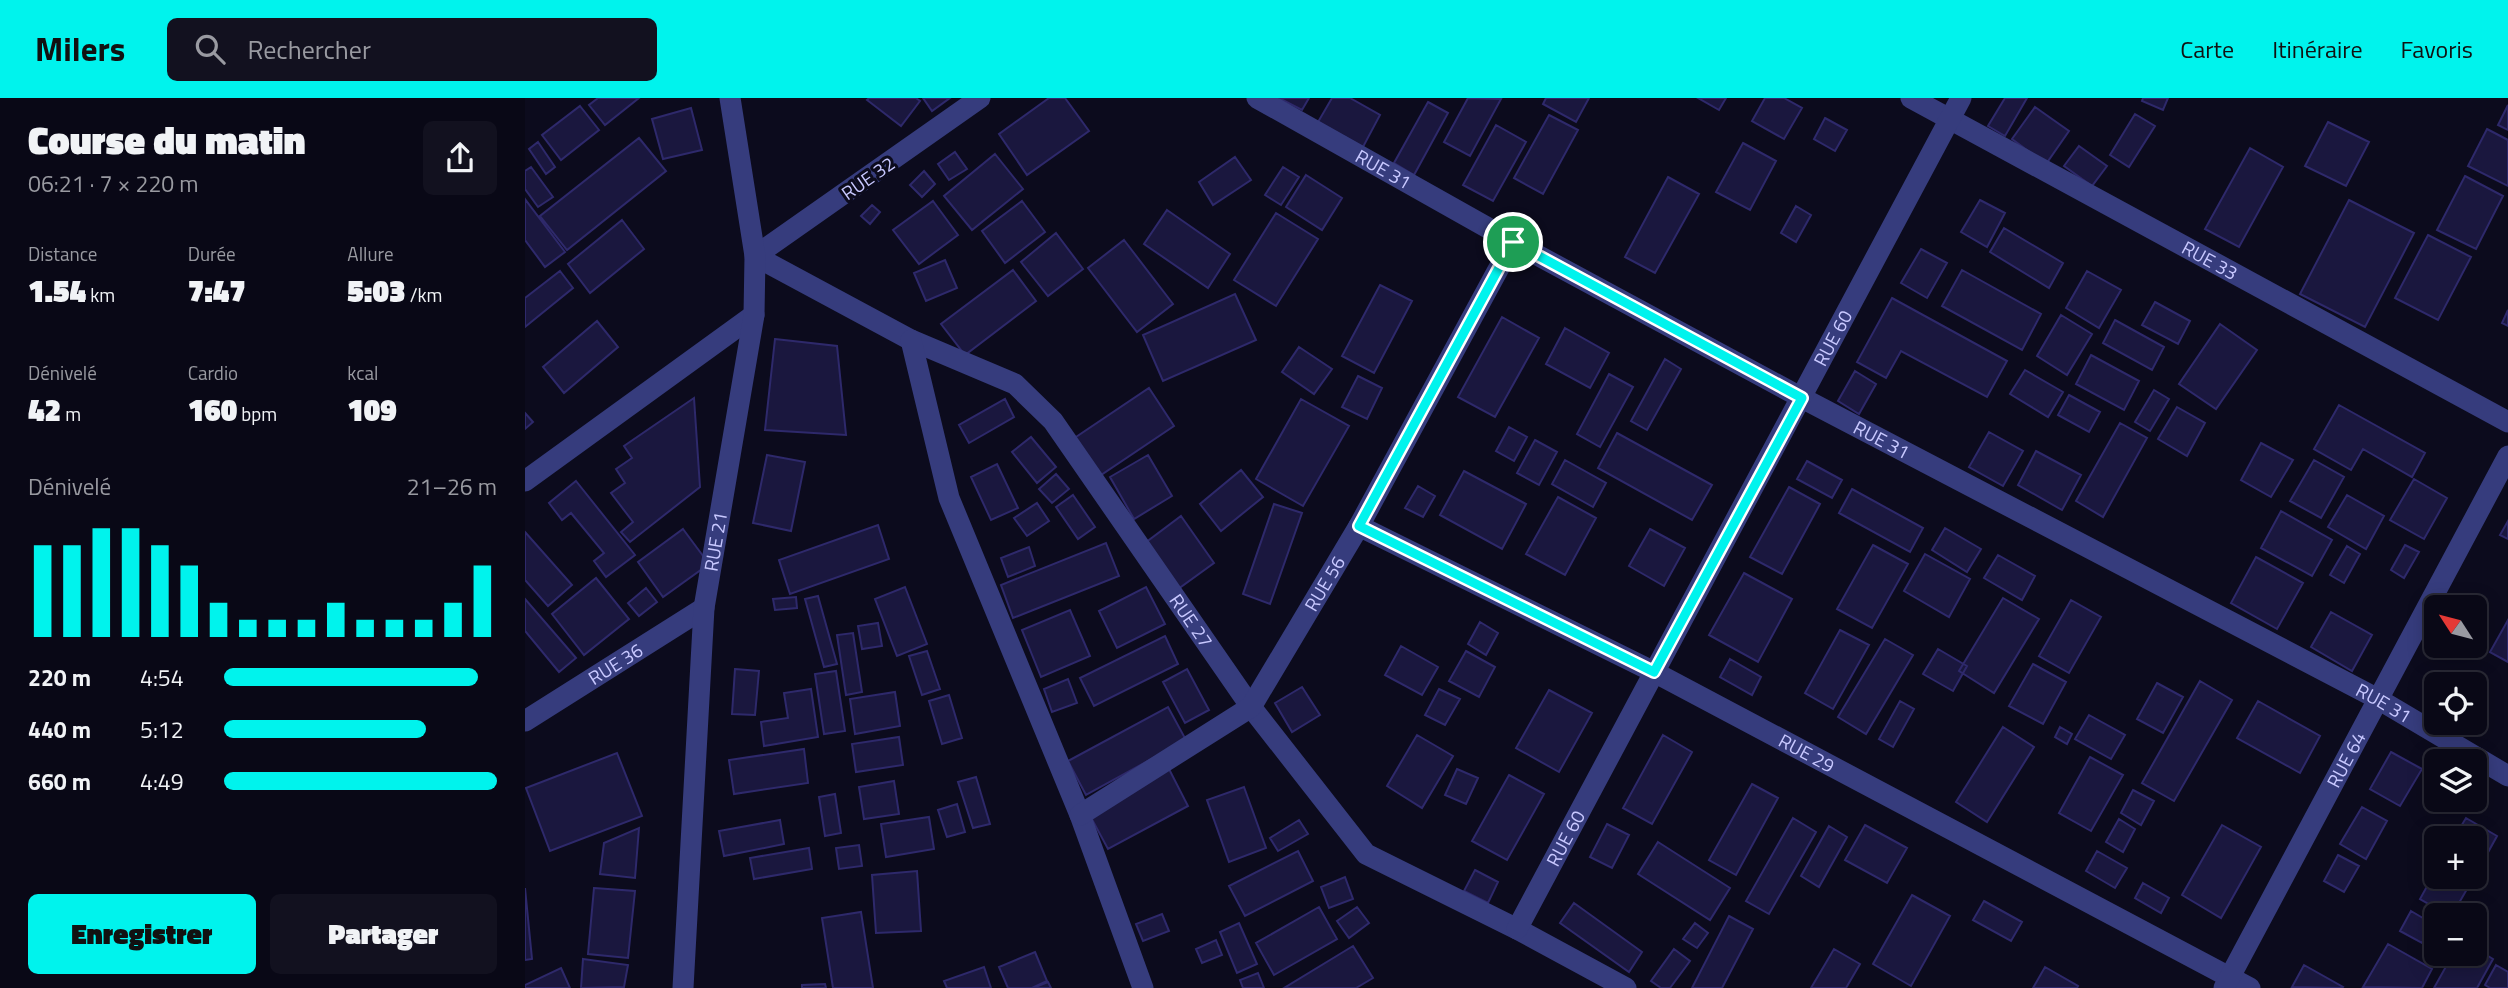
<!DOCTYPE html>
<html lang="fr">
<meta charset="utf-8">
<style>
body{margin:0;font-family:"Titillium Web",sans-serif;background:#12111f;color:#f1f3f6;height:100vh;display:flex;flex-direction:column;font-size:26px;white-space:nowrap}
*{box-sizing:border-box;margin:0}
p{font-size:23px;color:#999aa1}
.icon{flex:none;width:38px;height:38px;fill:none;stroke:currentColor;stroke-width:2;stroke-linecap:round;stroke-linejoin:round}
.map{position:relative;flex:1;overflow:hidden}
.sheet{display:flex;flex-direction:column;background:#090816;width:525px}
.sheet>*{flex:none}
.needle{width:46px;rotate:306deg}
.tools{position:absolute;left:1899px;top:497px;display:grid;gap:14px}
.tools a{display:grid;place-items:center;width:63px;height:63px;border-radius:10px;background:#090816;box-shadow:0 4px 18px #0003,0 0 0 2px #292935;font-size:35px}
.pin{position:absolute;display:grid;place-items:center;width:60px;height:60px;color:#fff;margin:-30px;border:4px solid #fff;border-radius:50%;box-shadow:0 2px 7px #0007}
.round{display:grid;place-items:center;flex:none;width:74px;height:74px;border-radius:10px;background:#12111f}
.overview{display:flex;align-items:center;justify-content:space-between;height:119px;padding:0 28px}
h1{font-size:38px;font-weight:800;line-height:52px}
.stats{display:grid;grid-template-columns:repeat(3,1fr);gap:10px;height:119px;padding:7px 28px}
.stats div{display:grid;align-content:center}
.stats b{font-size:30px;font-weight:800}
.stats small{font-size:19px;font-weight:400}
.stats p{font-size:19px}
.chart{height:196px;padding:14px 28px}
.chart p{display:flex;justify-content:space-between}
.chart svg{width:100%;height:126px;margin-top:7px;stroke:#00f3ed;stroke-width:6}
.button{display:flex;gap:14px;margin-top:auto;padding:14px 28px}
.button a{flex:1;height:80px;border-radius:10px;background:#00f3ed;color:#111;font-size:28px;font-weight:800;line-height:80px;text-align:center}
.button a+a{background:#12111f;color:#f1f3f6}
ul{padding:0 28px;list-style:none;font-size:23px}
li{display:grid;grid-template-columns:112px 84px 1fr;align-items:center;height:52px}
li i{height:18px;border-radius:9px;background:#00f3ed}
header{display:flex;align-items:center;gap:42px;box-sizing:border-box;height:98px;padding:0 35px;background:#00f3ed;color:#111}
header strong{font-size:33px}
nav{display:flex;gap:38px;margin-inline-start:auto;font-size:24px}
.search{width:490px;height:63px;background:#12111f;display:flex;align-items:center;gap:18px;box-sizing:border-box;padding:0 24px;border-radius:10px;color:#999aa1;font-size:26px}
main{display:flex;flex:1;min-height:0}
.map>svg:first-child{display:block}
.building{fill:#1a173e;stroke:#2e296b;stroke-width:2}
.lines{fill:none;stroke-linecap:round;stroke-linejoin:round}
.minor{stroke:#363c7d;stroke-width:21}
.route-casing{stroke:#fff;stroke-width:14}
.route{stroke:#00f3ed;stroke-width:9}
.labels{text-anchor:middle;stroke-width:6;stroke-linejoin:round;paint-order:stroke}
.street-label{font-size:19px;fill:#c8c8ff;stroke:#0c0b1d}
</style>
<header>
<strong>Milers</strong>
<div class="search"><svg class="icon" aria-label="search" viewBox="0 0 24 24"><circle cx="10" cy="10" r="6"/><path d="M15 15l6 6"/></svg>Rechercher</div>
<nav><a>Carte</a><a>Itinéraire</a><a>Favoris</a></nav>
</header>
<main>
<section class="sheet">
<div class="overview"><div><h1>Course du matin</h1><p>06:21 · 7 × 220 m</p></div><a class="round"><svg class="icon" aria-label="share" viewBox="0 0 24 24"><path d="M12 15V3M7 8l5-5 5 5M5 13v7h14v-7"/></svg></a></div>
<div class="stats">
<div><p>Distance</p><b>1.54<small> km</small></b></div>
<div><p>Durée</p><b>7:47</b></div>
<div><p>Allure</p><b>5:03<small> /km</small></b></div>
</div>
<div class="stats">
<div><p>Dénivelé</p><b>42<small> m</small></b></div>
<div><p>Cardio</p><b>160<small> bpm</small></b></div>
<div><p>kcal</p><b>109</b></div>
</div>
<div class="chart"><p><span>Dénivelé</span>21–26 m</p>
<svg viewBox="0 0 160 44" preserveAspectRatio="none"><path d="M5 44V12M15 44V12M25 44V6M35 44V6M45 44V12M55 44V19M65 44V32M75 44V38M85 44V38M95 44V38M105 44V32M115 44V38M125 44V38M135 44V38M145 44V32M155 44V19"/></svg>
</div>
<ul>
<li><b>220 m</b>4:54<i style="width:93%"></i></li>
<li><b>440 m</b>5:12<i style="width:74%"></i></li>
<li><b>660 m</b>4:49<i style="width:100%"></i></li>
</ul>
<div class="button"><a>Enregistrer</a><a>Partager</a></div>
</section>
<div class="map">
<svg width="1983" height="890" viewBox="0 0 1983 890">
<rect width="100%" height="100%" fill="#0c0b1d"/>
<path class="building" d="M73,0H114L80,27L64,7Z
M344,0H391L395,3L376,28L342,2Z
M398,0H425L407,13Z
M524,0H540L564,33L502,77L474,36Z
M754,0H784L777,12Z
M807,0H825L855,17L838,49L793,24Z
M943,0L976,1L945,58L919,44Z
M1021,0H1064L1051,24L1018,6Z
M1173,0H1201L1194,12Z
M1240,0H1259L1277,10L1259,41L1227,23Z
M1480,0H1502L1480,38L1463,28Z
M1618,0H1643L1638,12L1617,3Z
M903,4L923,15L889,77L869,65Z
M1983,7V32L1973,27Z
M55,8L74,32L36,62L17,37Z
M1510,9L1544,33L1521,66L1487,41Z
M166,10L177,52L138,61L127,21Z
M1610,16L1630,28L1604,69L1585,57Z
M1024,17L1053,32L1018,96L989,80Z
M1300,20L1322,32L1310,53L1289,41Z
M1803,24L1844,44L1821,88L1780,68Z
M971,27L1001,44L968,103L938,87Z
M1962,31L1983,42V88L1943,68Z
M114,40L141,73L42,152L15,118Z
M13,44L30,69L21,76L4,51Z
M1218,45L1251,63L1225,112L1191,94Z
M1554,48L1582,68L1567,88L1539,68Z
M1725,50L1758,69L1714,149L1680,131Z
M430,54L442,71L424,82L413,66Z
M470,56L498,91L447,132L419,98Z
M710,59L726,82L688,107L674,84Z
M6,69L28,99L13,109L0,91V73Z
M758,69L774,79L756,107L740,97Z
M399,73L410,86L397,99L385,87Z
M781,77L817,100L797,132L761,109Z
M1940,78L1978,98L1951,151L1912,132Z
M1143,79L1174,96L1130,175L1100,159Z
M0,101L40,154L20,169L0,142Z
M1455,102L1480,115L1462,149L1436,134Z
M1824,102L1889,135L1840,229L1775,196Z
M408,103L433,137L394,166L368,132Z
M497,103L520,134L480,165L457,133Z
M347,107L355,114L345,126L336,118Z
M1271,108L1286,117L1271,144L1256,135Z
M642,112L705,156L683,190L619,146Z
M751,115L793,141L751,208L709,182Z
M97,122L119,151L65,195L43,166Z
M1479,130L1538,165L1524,190L1465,154Z
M531,135L558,171L523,198L496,164Z
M1903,137L1946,159L1913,222L1870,200Z
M599,142L648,206L612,234L563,170Z
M1396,151L1422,165L1402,200L1376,185Z
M420,162L432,190L401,203L389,175Z
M488,172L511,203L440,257L416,226Z
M1437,172L1516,216L1497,252L1417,208Z
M35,173L48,190L0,229V200Z
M1562,173L1596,192L1574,230L1541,210Z
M855,187L887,203L849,275L817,258Z
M710,196L731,242L638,283L618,237Z
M1367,200L1482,263L1462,299L1376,253L1361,280L1332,264Z
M1630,204L1665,223L1653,246L1617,227Z
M1983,212V228L1977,225Z
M1536,217L1567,236L1542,277L1512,258Z
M977,219L1014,240L970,319L933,299Z
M1590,222L1639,249L1627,272L1578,245Z
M72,223L93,249L39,295L18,269Z
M1695,226L1732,252L1691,311L1654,286Z
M1040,230L1084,255L1065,290L1021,266Z
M250,241L312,248L321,337L240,332Z
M774,249L807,271L789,296L757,274Z
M1566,257L1614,283L1599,312L1551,286Z
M1140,261L1156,271L1122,332L1106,323Z
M1500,272L1538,294L1523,319L1485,296Z
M1330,273L1351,286L1334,316L1313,303Z
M1084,276L1108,289L1075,349L1052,336Z
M833,278L857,290L842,321L817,309Z
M624,290L649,328L573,379L548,341Z
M1629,292L1644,301L1625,333L1610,324Z
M1544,297L1575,314L1564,334L1533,317Z
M169,300L175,389L105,444L96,434L108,424L86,395L100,385L91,371L107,360L99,348Z
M480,301L489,319L444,345L434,327Z
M776,301L824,328L778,408L731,381Z
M1814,307L1900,355L1887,379L1838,351L1826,372L1789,351Z
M1652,309L1680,325L1662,358L1633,341Z
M0,315L8,324L0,331Z
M1595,325L1622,340L1578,419L1551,403Z
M984,329L1002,339L989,363L971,353Z
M1464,334L1498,353L1478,388L1444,369Z
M1092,335L1187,387L1167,422L1073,370Z
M506,339L531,369L512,385L487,354Z
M1010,342L1032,354L1014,387L992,375Z
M1736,345L1768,362L1746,399L1716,382Z
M1511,353L1556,377L1537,412L1493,387Z
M242,357L280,364L266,433L228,425Z
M623,357L647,398L609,421L585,379Z
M1040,362L1081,385L1068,409L1027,386Z
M1789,362L1819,379L1796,420L1765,403Z
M1282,363L1317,382L1307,400L1272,381Z
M472,366L493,410L466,422L446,379Z
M716,372L738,399L696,433L675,406Z
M939,373L1001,406L977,451L915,417Z
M531,376L544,391L527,405L514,391Z
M1889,381L1922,400L1899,441L1865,422Z
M51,383L110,457L81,479L69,463L79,455L46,415L37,422L24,405Z
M893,388L910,398L898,419L880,410Z
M1264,389L1295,406L1257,476L1225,459Z
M1327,391L1398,430L1385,454L1314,415Z
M548,397L570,429L553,441L531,409Z
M1822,397L1859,418L1841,451L1803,429Z
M1033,399L1071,420L1040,477L1001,456Z
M512,405L524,423L502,438L489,420Z
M749,406L777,415L745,506L718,496Z
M1756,413L1807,442L1787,478L1736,450Z
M656,418L689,465L653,491L620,445Z
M1983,423V441L1975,437Z
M353,427L364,461L265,496L254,462Z
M1420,430L1456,451L1442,474L1407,452Z
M158,431L184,466L138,499L113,464Z
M1125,431L1160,450L1139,488L1104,468Z
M0,434L47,487L23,508L0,482Z
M581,445L594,478L488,520L476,487Z
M1348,447L1383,466L1347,530L1312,511Z
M1880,447L1894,454L1879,480L1866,472Z
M1822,448L1835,456L1819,485L1805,477Z
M504,449L510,468L483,479L476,460Z
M1400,456L1445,481L1424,519L1379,493Z
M1473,457L1510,478L1497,502L1459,480Z
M1731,459L1778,485L1752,531L1706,505Z
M1219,475L1267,501L1233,564L1184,537Z
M71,480L104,521L59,557L27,516Z
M380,489L402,546L372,558L350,501Z
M621,489L640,526L592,550L574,513Z
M121,490L132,504L114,518L103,505Z
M293,498L312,566L299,569L280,501Z
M271,499L272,510L250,512L248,501Z
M1478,500L1514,521L1469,595L1434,573Z
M0,501L51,560L34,574L0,533Z
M1546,502L1576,519L1544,575L1514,558Z
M545,512L565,558L516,579L497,532Z
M1806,514L1847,537L1827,573L1786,549Z
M1983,522V564L1965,554Z
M955,524L973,535L961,557L943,546Z
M353,525L357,548L337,551L333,528Z
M1315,532L1344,547L1308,611L1280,595Z
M328,535L337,594L321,597L312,537Z
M640,538L653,566L569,608L555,580Z
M1360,541L1388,557L1341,636L1313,619Z
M876,548L913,569L897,597L860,577Z
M1413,551L1442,568L1428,593L1398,576Z
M402,553L415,591L397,597L384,558Z
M941,553L970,569L954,599L924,583Z
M1205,561L1236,579L1227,597L1195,579Z
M1508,566L1541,584L1518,626L1484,608Z
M210,571L234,573L230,617L207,616Z
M662,571L684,612L660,625L638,584Z
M311,573L320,633L299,636L290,576Z
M543,581L552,605L527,614L519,591Z
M1675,583L1707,602L1649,703L1617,685Z
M1632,585L1658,599L1638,635L1612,621Z
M777,589L795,617L767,634L750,605Z
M286,591L293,639L239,648L236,624L263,620L259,595Z
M914,591L935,601L920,627L900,617Z
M1024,592L1067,615L1034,674L991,650Z
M370,594L375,628L330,636L325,601Z
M424,597L437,640L417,646L404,603Z
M1375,603L1389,611L1368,649L1354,641Z
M1733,603L1795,638L1775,675L1712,640Z
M643,609L661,642L561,697L543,663Z
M1564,617L1600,637L1586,661L1550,641Z
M1478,629L1509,649L1462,724L1431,704Z
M1535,629L1547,636L1542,646L1530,639Z
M892,637L928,658L897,710L862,688Z
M1138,637L1167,654L1127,726L1098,710Z
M374,639L378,667L331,674L327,646Z
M279,651L283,685L209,696L204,662Z
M1866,654L1897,671L1875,708L1845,691Z
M92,655L117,718L25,753L1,690Z
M1565,659L1598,677L1566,733L1534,715Z
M644,671L663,708L583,751L563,714Z
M932,671L953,680L941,706L920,697Z
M984,677L1019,696L982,762L947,743Z
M451,679L465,726L448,730L433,684Z
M369,683L374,716L339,721L334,689Z
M1227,686L1253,700L1211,777L1184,762Z
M719,689L741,750L704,764L682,702Z
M1608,692L1629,703L1616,727L1596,715Z
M310,696L316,735L300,738L294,699Z
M432,706L440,734L422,739L413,712Z
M1837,709L1862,723L1841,761L1815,746Z
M404,719L409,751L361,759L356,726Z
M1268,720L1291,734L1244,816L1221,803Z
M1941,720L1972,738L1950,778V740H1929Z
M1594,721L1610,731L1598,754L1581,744Z
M255,722L259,746L199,758L194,733Z
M774,722L783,736L753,753L745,740Z
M1082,726L1104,737L1087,770L1065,759Z
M1340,727L1382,750L1362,785L1320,762Z
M1697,727L1736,749L1696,820L1657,797Z
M1304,728L1322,739L1294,789L1276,778Z
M114,730L110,780L75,776L79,745Z
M1133,744L1205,790L1185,822L1113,776Z
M334,747L337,768L314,771L311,750Z
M284,750L287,771L229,781L225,760Z
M773,753L788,783L720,818L704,788Z
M1572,753L1602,770L1590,790L1561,773Z
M1813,757L1834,768L1819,794L1799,783Z
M950,772L973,784L963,805L939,793Z
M1911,772V779H1949L1927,817H1923L1895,801Z
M392,773L396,833L351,835L347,777Z
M820,779L828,801L804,810L796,789Z
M1618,785L1644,800L1636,815L1610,800Z
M0,790L7,861L0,862Z
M69,790L110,793L103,860L63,856Z
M1387,797L1425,818L1386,888L1348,866Z
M1459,803L1497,824L1486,843L1448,822Z
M1049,805L1117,854L1104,874L1035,825Z
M794,809L812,841L749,877L731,845Z
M832,809L844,825L824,840L812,823Z
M1886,813L1908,826L1897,845L1875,833Z
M336,814L348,890H308L297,820Z
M637,816L644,833L618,843L611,826Z
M1204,818L1228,831L1197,890H1167Z
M714,825L732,866L712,875L695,834Z
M1170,825L1183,835L1172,850L1158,841Z
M691,842L697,857L677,865L671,851Z
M1863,846L1907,871L1897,890L1838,889Z
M828,848L848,880L831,890H759Z
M1950,850L1968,861L1952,890H1909L1928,856H1950Z
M1149,851L1165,863L1145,890H1136L1126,883Z
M1309,851L1335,866L1321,890H1286Z
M510,854L522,883L507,890H483L474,869Z
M58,861L103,867L99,889L56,890Z
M1779,867L1818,889L1817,890L1767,889Z
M1971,867L1983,874V890H1965L1960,887Z
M459,869L466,890H422L419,883Z
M1520,869L1553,888L1552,890H1508Z
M36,870L45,890H0V887Z
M733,875L739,890H718L715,882Z
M523,884L526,890H508Z
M300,886L301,890H277V887Z"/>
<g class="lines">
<g class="minor">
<path id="s1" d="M455,0L230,158L386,242L490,286L528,323L726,609L841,756L992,831L1101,890"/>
<path id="s2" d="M732,0L988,144L1277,300L1853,601L1983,678"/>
<path id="s3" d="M1386,0L1983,324"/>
<path d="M386,242L424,400L555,717L618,890"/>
<path d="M0,383L229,217"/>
<path id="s4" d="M834,428L1129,574L1725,890"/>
<path id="s5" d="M0,623L179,510"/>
<path id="s6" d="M555,717L726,609L834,428L988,144"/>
<path id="s7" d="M992,831L1436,0"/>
<path id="s8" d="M158,890L179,510L229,217L230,158L205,0"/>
<path id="s9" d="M1699,890L1983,358"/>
</g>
</g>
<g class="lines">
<g class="route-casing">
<path id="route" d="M988,144L1277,300L1129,574L834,428Z"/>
</g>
<use href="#route" class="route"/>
</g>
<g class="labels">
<g class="street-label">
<text dy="7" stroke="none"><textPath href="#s2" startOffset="145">RUE 31</textPath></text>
<text transform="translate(343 80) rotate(-35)" y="7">RUE 32</text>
<text dy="7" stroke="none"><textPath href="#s3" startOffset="340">RUE 33</textPath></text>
<text dy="7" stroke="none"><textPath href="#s7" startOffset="670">RUE 60</textPath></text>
<text dy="7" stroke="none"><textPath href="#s2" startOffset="712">RUE 31</textPath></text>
<text dy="7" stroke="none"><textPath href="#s8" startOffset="448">RUE 21</textPath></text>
<text dy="7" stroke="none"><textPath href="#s6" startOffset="346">RUE 56</textPath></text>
<text dy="7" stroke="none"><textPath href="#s1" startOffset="861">RUE 27</textPath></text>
<text dy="7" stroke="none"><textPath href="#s5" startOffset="107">RUE 36</textPath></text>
<text dy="7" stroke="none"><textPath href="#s2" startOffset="1279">RUE 31</textPath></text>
<text dy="7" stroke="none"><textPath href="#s4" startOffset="502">RUE 29</textPath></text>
<text dy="7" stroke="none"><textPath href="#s9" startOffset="259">RUE 64</textPath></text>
<text dy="7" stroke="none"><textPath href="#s7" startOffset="103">RUE 60</textPath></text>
</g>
</g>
</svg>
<div class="tools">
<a><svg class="needle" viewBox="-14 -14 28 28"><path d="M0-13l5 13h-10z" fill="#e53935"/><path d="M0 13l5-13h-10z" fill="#999aa1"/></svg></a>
<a><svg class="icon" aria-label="locate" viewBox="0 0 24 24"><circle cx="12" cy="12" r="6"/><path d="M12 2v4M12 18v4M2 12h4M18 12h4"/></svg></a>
<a><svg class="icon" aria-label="layers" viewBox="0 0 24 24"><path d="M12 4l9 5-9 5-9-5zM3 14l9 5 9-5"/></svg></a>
<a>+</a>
<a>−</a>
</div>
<div class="pin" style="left:988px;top:144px;background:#1e9e55"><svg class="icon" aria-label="arrive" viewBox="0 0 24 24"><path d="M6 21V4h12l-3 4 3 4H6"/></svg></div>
</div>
</main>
